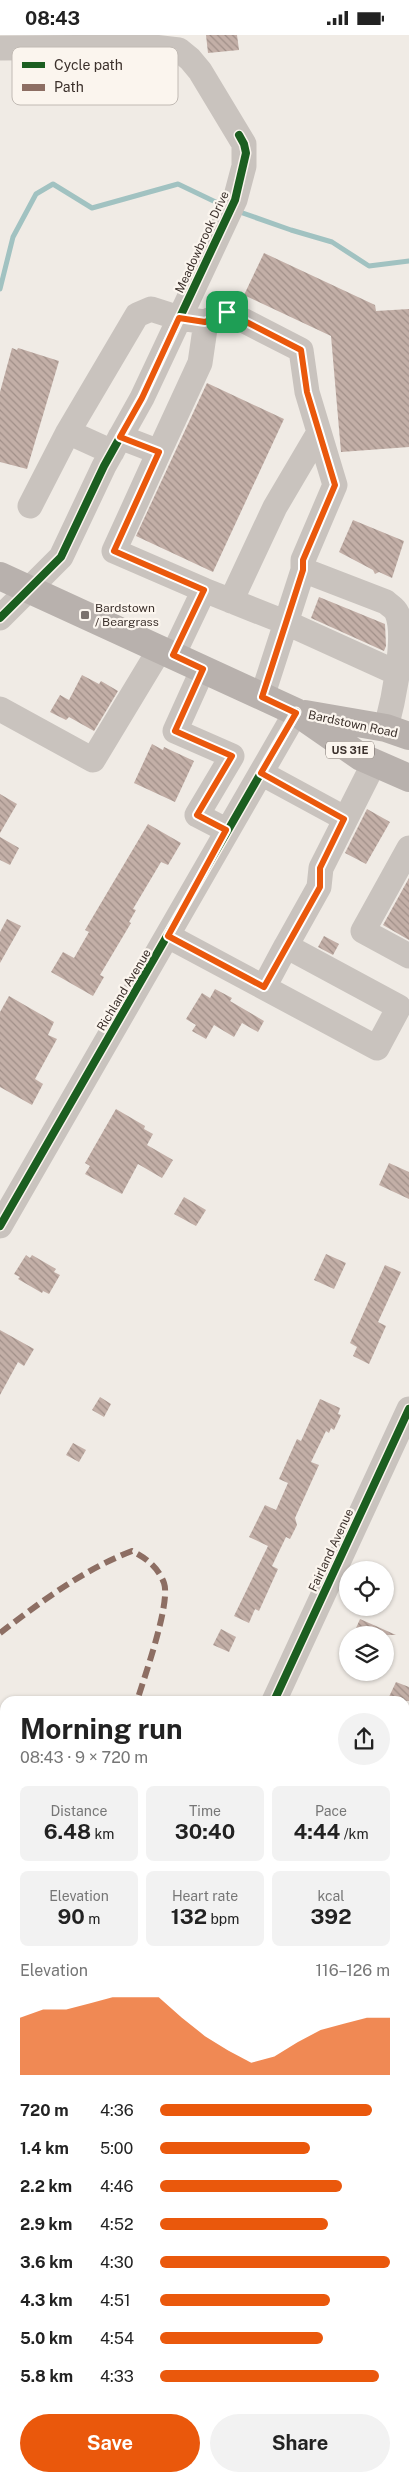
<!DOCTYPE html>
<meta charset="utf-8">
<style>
body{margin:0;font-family:"Public Sans",sans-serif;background:#f2f2f2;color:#222;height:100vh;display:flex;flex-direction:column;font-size:19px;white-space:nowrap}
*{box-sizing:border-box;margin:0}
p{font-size:16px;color:#767676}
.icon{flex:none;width:28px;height:28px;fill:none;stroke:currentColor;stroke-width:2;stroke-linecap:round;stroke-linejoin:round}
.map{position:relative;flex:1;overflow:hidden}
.panel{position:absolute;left:0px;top:1661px;width:410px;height:786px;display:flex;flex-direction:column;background:#fff;border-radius:15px 15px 0 0;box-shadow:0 1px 4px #0004}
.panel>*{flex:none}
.tools{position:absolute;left:339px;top:1526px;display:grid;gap:10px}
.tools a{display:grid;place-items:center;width:55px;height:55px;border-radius:50%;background:#fff;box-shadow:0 1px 4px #0004;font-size:25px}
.pin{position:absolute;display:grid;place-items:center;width:42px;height:42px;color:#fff;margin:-21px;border-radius:10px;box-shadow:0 2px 8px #0006}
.round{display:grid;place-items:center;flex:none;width:52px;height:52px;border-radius:26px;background:#f2f2f2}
.headline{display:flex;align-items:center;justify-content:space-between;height:85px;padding:0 20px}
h1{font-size:28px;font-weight:700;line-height:38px}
.stats{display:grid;grid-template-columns:repeat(3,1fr);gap:8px;height:85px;padding:5px 20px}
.stats div{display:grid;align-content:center;border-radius:8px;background:#f2f2f2;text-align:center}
.stats b{font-size:21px;font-weight:700}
.stats small{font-size:14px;font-weight:400}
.stats p{font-size:14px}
.chart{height:140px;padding:10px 20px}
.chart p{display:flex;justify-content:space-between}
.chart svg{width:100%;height:90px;margin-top:5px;fill:#ea580c;opacity:.7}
.cta{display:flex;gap:10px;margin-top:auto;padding:10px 20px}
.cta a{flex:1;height:58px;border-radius:30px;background:#ea580c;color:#fff;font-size:20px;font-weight:700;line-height:58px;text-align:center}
.cta a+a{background:#f2f2f2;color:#222}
ul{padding:0 20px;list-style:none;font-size:16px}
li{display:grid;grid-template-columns:80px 60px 1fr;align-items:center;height:38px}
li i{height:12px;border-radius:6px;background:#ea580c}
.status{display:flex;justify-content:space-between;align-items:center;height:35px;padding:0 25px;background:#fff;direction:ltr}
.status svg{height:14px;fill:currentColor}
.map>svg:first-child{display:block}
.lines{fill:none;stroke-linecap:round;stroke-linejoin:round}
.stream{stroke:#a1c2c1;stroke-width:5}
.building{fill:url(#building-back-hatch)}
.minor{stroke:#c9c3be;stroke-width:25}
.major{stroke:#b8b1ad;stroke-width:28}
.rail{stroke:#b1aca8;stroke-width:4;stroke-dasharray:1 4;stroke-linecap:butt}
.quiet{stroke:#8d6e63;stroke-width:6;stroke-dasharray:12 6;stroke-linecap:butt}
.cycleway-casing{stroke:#fbf5ee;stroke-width:11}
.cycleway{stroke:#1b5e20;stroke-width:8}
.route-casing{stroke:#fff;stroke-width:10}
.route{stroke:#ea580c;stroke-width:6}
.poi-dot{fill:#7a716c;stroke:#fbf5ee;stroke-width:2}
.labels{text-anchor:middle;stroke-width:4.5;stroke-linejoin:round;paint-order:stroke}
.shield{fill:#fbf5ee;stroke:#756b66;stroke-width:1}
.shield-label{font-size:11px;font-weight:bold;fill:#3b302b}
.street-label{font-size:12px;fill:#3b302b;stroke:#fbf5ee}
.poi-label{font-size:12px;fill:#3b302b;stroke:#fbf5ee;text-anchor:start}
.key{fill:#fbf5ee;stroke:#c1bab4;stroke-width:1}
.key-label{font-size:14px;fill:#3b302b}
</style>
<div class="status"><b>08:43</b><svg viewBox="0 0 49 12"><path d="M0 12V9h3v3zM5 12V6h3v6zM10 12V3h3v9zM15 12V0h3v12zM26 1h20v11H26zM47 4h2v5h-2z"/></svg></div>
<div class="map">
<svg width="409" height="2447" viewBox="0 0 409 2447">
<defs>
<pattern id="building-back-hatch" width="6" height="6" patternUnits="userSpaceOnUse" patternTransform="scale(1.25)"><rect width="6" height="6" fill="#c3afa7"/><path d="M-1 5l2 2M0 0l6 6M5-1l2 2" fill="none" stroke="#a08f88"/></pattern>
</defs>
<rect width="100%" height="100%" fill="#f0ebe5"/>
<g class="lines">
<path class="stream" d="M237,176L291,195L332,207L369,231L409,226
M0,254L13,202L36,159L53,149L92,173L178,149L224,171"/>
</g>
<path class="building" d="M206,0H237L239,15L208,18Z
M264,218L375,270L376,276L409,274V412L341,417L331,301L244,260Z
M12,313L17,315L18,313L59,326L27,434L0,427V357Z
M207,348L284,384L213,537L136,501Z
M353,485L404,506L392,543L379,537L375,539L373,535L339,517Z
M319,562L385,589L386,611L384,616L311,583Z
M82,640L99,649L101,646L118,656L94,696L69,682L66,685L50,677L60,660L69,665Z
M152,709L163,715L164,712L194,726L175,767L134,748Z
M0,759L17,769L0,798Z
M367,774L390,787L366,829L345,818Z
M148,789L181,808L168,830L161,827L133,874L136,875L129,887L131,888L100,940L104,942L93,961L51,937L63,917L74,923L89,897L85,895Z
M0,802L19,813L10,830L0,825Z
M409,843V905L383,890Z
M7,884L21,891L0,928V897Z
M324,901L339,909L333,920L318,912Z
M215,954L232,963L230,966L264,986L258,997L242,988L234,1002L214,990L206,1004L192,996L196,990L186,984L202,958L210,963Z
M9,961L54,987L48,1000L57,1004L35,1044L43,1049L32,1070L0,1052V977Z
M116,1074L145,1091L144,1094L153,1099L147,1110L173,1125L162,1143L138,1129L122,1159L85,1139L90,1131L85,1128Z
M389,1128L409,1137V1164L379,1150Z
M184,1162L206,1175L196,1191L174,1179Z
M326,1219L346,1228L334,1254L314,1245Z
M26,1220L30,1223L32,1220L56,1234L54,1237L60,1240L49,1259L43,1256L42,1258L18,1244L20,1242L14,1239Z
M385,1230L401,1237L378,1287L386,1291L369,1329L353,1321L357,1312L350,1308Z
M0,1295L34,1314L24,1331L18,1327L0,1360Z
M100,1362L111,1369L104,1382L92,1375Z
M320,1364L340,1373L338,1379L341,1380L334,1395L331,1393L329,1398L326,1396L311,1427L319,1430L295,1483L297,1490L290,1504L286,1502L272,1531L278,1534L259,1576L255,1574L249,1588L234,1581L268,1511L249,1502L265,1470L276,1475L288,1448L279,1444L297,1404L301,1406Z
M73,1408L86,1415L79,1427L66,1420Z
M360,1584L396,1600H353Z
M221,1594L236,1602L229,1617L213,1610Z
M396,1647L409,1652V1666H387Z"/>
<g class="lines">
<path class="minor" d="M0,13L154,12L179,15L190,24L200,36L244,109V131L235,165L142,363L104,431L61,522L0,583
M68,397L137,280L151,274L179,283L205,287L227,277L301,315L307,357L335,450L303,525V535L386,567C390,571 395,573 397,578C407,602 393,667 386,693
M120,402L159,417L200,328L206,287
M159,417L114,516L204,555L173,620
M30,471L68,397L112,417
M204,555L287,588L397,638
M231,566L275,472L318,399
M203,634L175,696L232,721L197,780L226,795
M262,662L303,535
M0,674L93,725L160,614
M261,738L344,783
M409,813L363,896L409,921
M168,901L377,1013L399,972L286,911L319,852L321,833L374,728
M264,952L286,911
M0,1191L296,677
M274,1666L409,1374
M405,2372H409
M63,2442V2447"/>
<path class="major" d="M0,541L296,677L361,722L409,743
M305,679L386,693L409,701"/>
<path class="rail" d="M405,1902L409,1901
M405,1913L409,1911
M0,2046L5,2044
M0,2057L5,2055"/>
<path class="quiet" d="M0,1598C42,1566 83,1535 132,1516C146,1523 158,1532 164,1548C171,1568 144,1643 137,1666
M0,2000L5,1998"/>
<g class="cycleway-casing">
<path id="cycleway" d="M0,583L61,522L104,431L142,363L235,165L246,118L244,109L239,100
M0,1191L296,677
M274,1666L409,1374"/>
</g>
<use href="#cycleway" class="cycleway"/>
</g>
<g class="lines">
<g class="route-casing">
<path id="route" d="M227,277L301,315L307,357L335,450L303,525V535L262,662L296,678L261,738L344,784L320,833V852L264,952L168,901L226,795L197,780L232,721L175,696L203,634L173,620L204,555L114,516L159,417L120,402L142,363L179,283L205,287Z"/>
</g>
<use href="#route" class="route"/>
</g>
<rect class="poi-dot" x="80" y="575" width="10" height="10" rx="2.5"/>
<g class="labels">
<rect class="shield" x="326" y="706.5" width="48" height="17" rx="4"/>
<g class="shield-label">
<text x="350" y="719">US 31E</text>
</g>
<g class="street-label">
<text transform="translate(202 207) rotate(-65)" y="4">Meadowbrook Drive</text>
<text transform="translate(353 689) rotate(12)" y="4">Bardstown Road</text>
<text transform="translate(124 955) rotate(-59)" y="4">Richland Avenue</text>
<text transform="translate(331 1515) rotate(-65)" y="4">Fairland Avenue</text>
</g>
<g class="poi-label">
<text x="95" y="577">Bardstown<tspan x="95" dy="14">/ Beargrass</tspan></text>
</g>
</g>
<rect x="12" y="12" width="166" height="58" rx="8" class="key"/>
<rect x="22" y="27" width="23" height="6" fill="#1b5e20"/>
<rect x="22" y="49" width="23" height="7" fill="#8d6e63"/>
<g class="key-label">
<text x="54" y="35">Cycle path</text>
<text x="54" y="57">Path</text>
</g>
</svg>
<div class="tools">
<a><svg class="icon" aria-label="locate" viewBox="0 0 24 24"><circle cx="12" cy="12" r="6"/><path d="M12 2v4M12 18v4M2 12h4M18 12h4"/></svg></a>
<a><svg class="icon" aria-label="layers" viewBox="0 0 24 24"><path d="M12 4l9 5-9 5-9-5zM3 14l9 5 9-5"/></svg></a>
</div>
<div class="pin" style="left:227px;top:277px;background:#1e9e55"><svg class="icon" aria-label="arrive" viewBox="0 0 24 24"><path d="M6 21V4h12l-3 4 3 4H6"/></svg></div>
<section class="panel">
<div class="headline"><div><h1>Morning run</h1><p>08:43 · 9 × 720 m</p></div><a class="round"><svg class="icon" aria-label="share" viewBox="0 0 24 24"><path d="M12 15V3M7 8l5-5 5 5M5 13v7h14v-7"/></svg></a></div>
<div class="stats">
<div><p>Distance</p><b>6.48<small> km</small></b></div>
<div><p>Time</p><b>30:40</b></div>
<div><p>Pace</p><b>4:44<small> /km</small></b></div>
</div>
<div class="stats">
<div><p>Elevation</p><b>90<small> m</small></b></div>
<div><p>Heart rate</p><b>132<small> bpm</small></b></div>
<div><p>kcal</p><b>392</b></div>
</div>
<div class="chart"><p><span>Elevation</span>116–126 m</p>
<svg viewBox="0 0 160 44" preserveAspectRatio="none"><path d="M0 44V16L10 12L20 12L30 9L40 6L50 6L60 6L70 16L80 25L90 32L100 38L110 35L120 28L130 22L140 19L150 16L160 16V44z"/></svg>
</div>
<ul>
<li><b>720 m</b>4:36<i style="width:92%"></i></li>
<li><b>1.4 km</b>5:00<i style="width:65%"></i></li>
<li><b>2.2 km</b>4:46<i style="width:79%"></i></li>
<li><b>2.9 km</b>4:52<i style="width:73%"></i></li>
<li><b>3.6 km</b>4:30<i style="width:100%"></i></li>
<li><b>4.3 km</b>4:51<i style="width:74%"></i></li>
<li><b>5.0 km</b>4:54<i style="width:71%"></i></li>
<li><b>5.8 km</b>4:33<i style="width:95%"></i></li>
</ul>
<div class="cta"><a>Save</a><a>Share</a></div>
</section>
</div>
